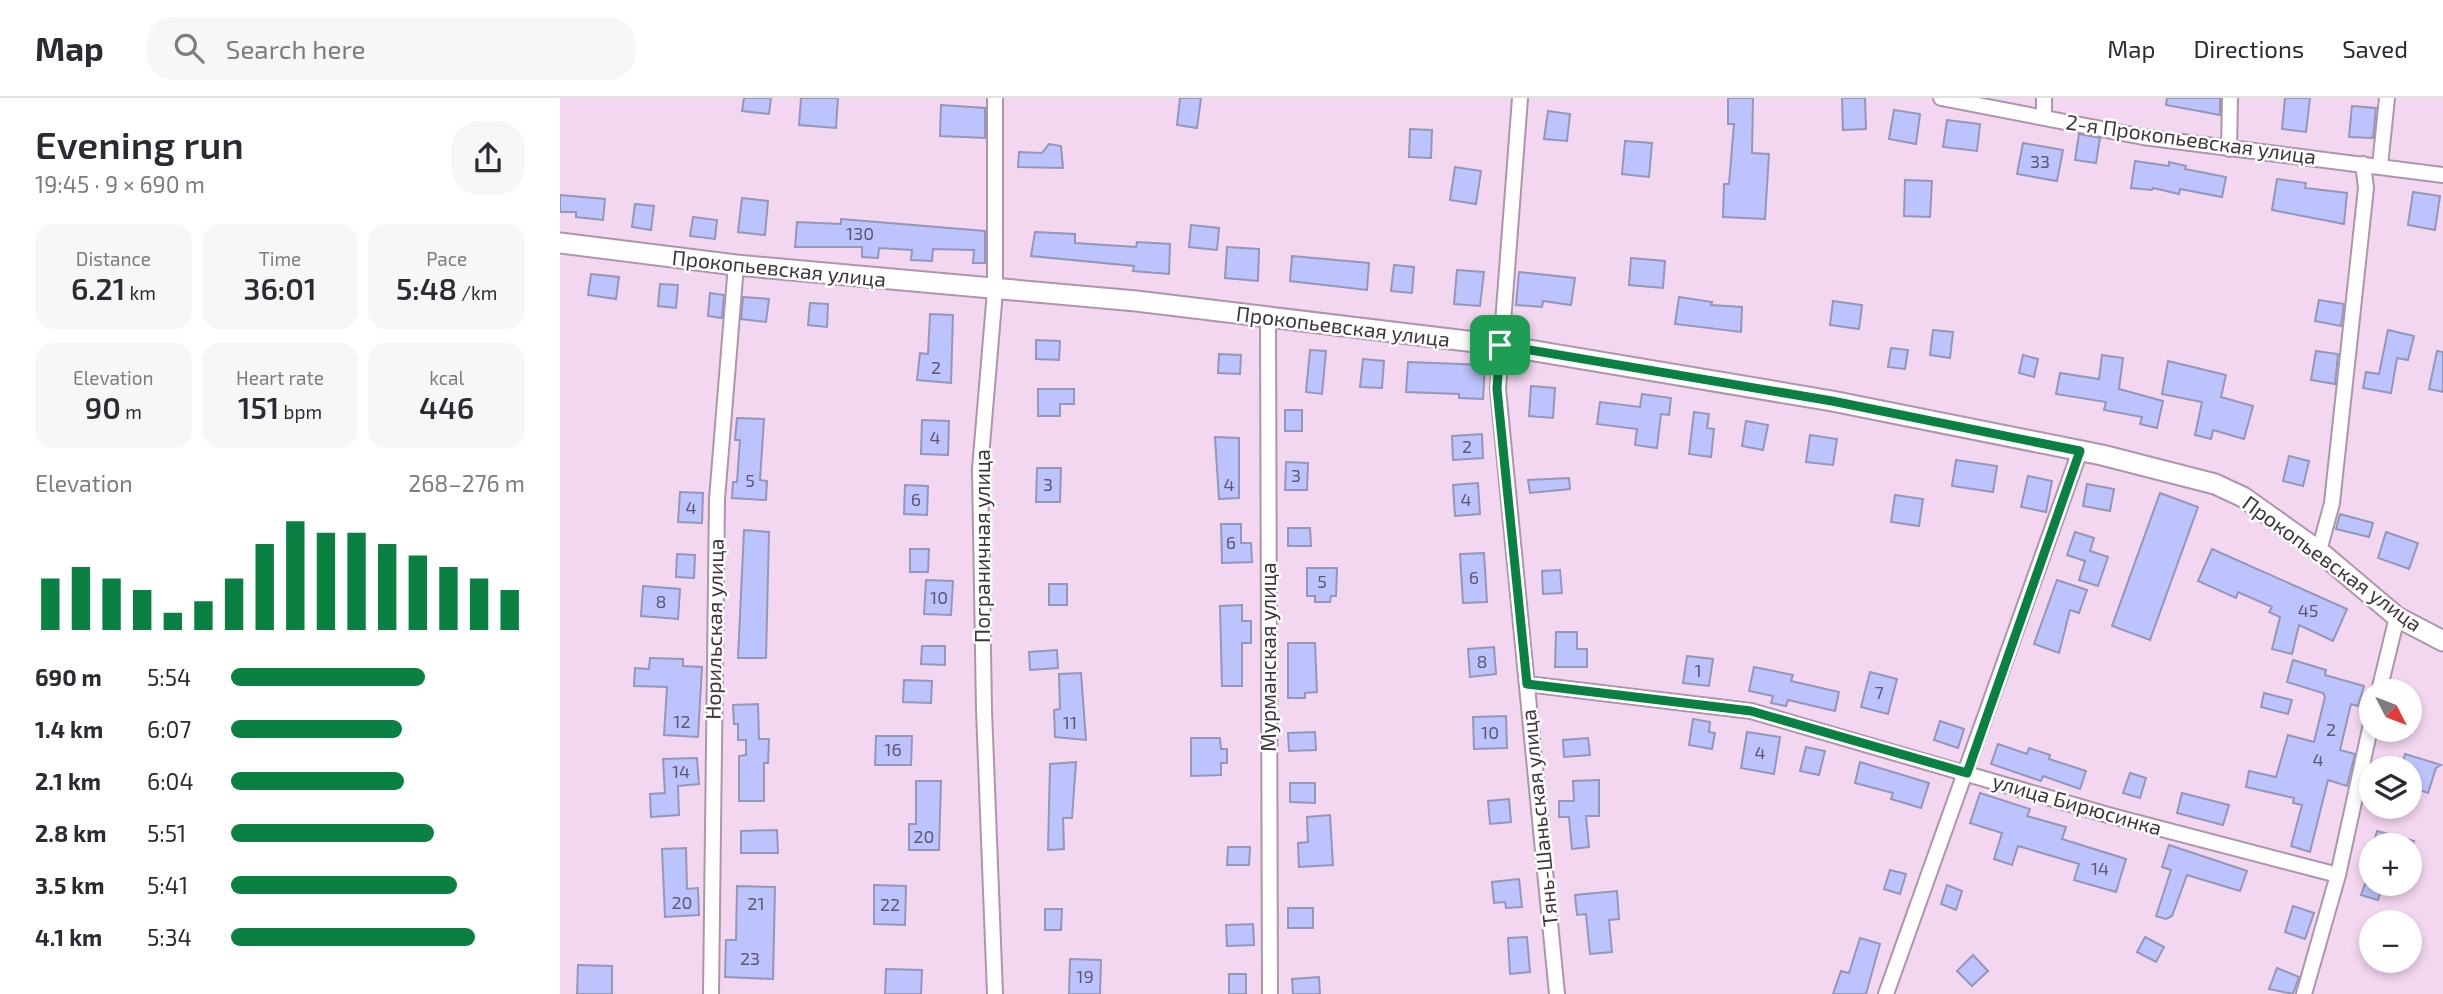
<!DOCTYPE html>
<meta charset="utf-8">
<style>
body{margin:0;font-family:"Exo 2",sans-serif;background:#f7f7f7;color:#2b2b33;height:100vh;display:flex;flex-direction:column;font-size:26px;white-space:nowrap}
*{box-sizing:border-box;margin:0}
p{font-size:23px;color:#7c7c81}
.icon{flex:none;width:38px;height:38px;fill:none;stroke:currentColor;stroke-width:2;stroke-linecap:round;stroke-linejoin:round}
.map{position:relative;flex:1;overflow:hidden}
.details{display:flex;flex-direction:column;background:#fff;width:560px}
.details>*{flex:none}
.needle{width:46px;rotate:132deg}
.tools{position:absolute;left:1799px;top:581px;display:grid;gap:14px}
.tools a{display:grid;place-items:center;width:63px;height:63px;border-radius:50%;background:#fff;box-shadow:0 4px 10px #0003;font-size:35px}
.pin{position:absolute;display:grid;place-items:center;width:60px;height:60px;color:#fff;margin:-30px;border-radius:14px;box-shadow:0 4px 10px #0006}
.round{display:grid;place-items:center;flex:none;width:74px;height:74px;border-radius:28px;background:#f7f7f7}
.head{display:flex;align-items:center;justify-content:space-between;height:119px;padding:0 35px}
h1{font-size:38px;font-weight:600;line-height:52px}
.metrics{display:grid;grid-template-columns:repeat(3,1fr);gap:10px;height:119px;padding:7px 35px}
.metrics div{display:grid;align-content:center;border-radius:18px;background:#f7f7f7;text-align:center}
.metrics b{font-size:30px;font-weight:600}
.metrics small{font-size:19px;font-weight:400}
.metrics p{font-size:19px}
.chart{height:196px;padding:14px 35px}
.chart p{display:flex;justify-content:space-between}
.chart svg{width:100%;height:126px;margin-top:7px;stroke:#0b8043;stroke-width:6}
ul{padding:0 35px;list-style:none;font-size:23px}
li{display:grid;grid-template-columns:112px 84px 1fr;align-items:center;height:52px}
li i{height:18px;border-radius:9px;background:#0b8043}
header{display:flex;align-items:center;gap:42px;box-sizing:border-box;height:98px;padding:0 35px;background:#fff;border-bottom:2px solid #e1e1e2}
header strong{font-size:33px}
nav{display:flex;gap:38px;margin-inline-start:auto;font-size:24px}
.search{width:490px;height:63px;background:#f7f7f7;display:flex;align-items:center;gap:18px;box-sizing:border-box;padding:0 24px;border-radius:28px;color:#7c7c81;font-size:26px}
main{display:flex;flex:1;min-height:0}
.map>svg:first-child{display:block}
.building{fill:#bdc3fc;stroke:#9497b7;stroke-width:2}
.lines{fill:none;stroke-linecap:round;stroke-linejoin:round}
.street-casing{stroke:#b094ad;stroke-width:18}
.secondary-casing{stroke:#b094ad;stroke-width:23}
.street{stroke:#fff;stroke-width:14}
.secondary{stroke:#fff;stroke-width:19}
.route-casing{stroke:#fff;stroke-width:14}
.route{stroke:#0b8043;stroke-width:9}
.labels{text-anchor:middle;stroke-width:5;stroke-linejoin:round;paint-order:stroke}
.number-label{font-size:18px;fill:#5f586e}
.street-label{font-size:21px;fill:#40353f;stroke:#fff}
</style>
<header>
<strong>Map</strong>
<div class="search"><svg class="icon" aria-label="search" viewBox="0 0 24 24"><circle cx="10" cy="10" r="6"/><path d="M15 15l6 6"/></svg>Search here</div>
<nav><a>Map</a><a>Directions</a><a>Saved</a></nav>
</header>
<main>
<section class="details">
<div class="head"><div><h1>Evening run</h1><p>19:45 · 9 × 690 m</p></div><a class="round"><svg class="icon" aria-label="share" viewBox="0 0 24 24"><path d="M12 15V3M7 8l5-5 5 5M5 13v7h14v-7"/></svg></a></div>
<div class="metrics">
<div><p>Distance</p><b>6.21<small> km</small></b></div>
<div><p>Time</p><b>36:01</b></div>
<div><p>Pace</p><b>5:48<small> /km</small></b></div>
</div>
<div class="metrics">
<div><p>Elevation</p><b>90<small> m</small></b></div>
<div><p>Heart rate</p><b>151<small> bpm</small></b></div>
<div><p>kcal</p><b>446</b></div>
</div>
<div class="chart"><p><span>Elevation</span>268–276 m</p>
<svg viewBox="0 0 160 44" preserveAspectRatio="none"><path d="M5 44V26M15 44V22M25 44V26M35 44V30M45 44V38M55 44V34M65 44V26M75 44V14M85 44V6M95 44V10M105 44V10M115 44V14M125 44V18M135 44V22M145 44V26M155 44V30"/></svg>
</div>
<ul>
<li><b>690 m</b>5:54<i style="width:66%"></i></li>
<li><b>1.4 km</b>6:07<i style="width:58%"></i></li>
<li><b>2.1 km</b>6:04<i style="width:59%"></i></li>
<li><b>2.8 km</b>5:51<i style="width:69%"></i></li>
<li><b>3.5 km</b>5:41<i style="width:77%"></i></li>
<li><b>4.1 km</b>5:34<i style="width:83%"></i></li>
</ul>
</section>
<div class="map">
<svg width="1883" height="896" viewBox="0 0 1883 896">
<rect width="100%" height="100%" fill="#f3d6f0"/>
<path class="building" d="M184,0H211L209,16L182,13Z
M241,0H278L276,30L239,27Z
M620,0H641L637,30L617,27Z
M1168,0H1193L1192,55L1209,56L1205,121L1163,119L1164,86H1169L1174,26H1168Z
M1282,0H1305L1306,31L1283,32Z
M1607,0H1660V17L1606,7Z
M1725,0H1750L1746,34L1722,31Z
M381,7L425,10V40L380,38Z
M1792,8L1816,10L1813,40L1789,39Z
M1334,12L1360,16L1356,46L1329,41Z
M988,13L1010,16L1007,43L984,41Z
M1387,22L1420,26L1417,53L1383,49Z
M850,31L872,32L871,60L849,59Z
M1519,36L1540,40L1536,65L1515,62Z
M1065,43L1092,45L1089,79L1062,76Z
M1463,45L1503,52L1497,83L1457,76Z
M489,46L501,48L503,70L458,69L459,54L482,55Z
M1575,63L1609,68V64L1626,68L1625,71L1666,79L1662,99L1620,91L1619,96L1593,90L1592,92L1571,90Z
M895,69L921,73L916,106L890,102Z
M1717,81L1746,85L1745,90L1787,95L1784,126L1712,112Z
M1345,82L1372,83L1370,119L1344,118Z
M1853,94L1880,98L1875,132L1848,127Z
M0,97L45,101L43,122L16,119V114H0Z
M182,100L208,103L205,137L178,134Z
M75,106L94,108L91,132L72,129Z
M133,119L157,122L155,141L130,138Z
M281,121L425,133V165H413L414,152L373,151L372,163L351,162L352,152L319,150L318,160L302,159V149H235L237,124L281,126Z
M631,127L659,130L657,152L629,149Z
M475,134L515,136V145L576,149L577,144L610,146L609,176L573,173L574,168L471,158Z
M667,149L699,151L698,183L665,180Z
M732,158L809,165L807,192L730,183Z
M1071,160L1105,163L1103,190L1069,187Z
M834,167L854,169L852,195L831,193Z
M897,172L924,174L920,208L894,206Z
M959,174L1015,180L1011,207L983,203L982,209L956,207Z
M31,176L59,179L56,201L28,197Z
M100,186L118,187L116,210L98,208Z
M150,195L164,197L162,220L148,218Z
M183,199L209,201L206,224L181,221Z
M1119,199L1152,204L1151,207L1182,209L1181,234L1115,226Z
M1759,202L1784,206L1781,228L1755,223Z
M1273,203L1302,207L1299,231L1270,227Z
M250,205L268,206L267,229L248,227Z
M370,216L393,217L391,285L357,282L360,255L368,256Z
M1373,232L1393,234L1390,260L1370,257Z
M1828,232L1854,238L1848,262L1837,260L1831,295L1803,290L1806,274L1819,276Z
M476,242L500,243L499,262L476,261Z
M1331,250L1348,252L1345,271L1328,269Z
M750,252L766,253L762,296L746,294Z
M1756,253L1778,256L1775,286L1751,282Z
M1877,253L1883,254V294L1869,291Z
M659,256L681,257L680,276L658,275Z
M1463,257L1478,261L1474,279L1459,275Z
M1542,257L1563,260L1559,291L1603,303L1597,330L1580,326L1582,319L1544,312L1546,304L1496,296L1500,275L1539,281Z
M803,261L824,263L822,290L800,289Z
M1608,263L1666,277L1661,299L1693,308L1684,341L1653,332L1651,341L1635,337L1642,304L1602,296Z
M848,264L925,267L923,301L899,300V296L846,294Z
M971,288L995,290L993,320L969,318Z
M478,291H514V306H500V318H478Z
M1082,296L1111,300L1109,317L1101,316L1097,350L1075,347L1077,331L1037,326L1040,304L1080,309Z
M725,312H742V333H725Z
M1134,314L1149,316L1147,330L1154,331L1151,359L1129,356Z
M177,320L204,321L200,382L207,383L206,402L172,400L173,384H177L180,342H175Z
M362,322L389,323L388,357L361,356Z
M1186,323L1208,327L1203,352L1182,348Z
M922,336L923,360L893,362L892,338Z
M1250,337L1277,341L1273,367L1246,364Z
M655,339L679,340V400L659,401Z
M1729,358L1749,363L1743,388L1723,383Z
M1396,362L1437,368L1433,394L1392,388Z
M726,364L748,365L747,392H725Z
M477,370H501L500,404H476Z
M1468,378L1492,383L1486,414L1461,409Z
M1009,380L1010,391L970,395L968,382Z
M918,385L920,416L895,418L893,387Z
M1527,386L1554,391L1550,413L1523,408Z
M345,387L368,388L367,417L344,416Z
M120,394L143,395L142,425L118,424Z
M1600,395L1638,409L1590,542L1552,528Z
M1335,397L1363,401L1359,428L1331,424Z
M1780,416L1813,425L1809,439L1776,431Z
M661,426H681V445H691L692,464L662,465Z
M728,430H750L751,448H728Z
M184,432L209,434L206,560H178Z
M1515,434L1534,440L1530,453L1548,459L1538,488L1519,482L1525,463L1507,457Z
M1826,434L1858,445L1849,471L1818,460Z
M350,451H369L368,474H350Z
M1652,451L1787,511L1773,543L1739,527L1732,556L1712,551L1720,519L1709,514L1712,509L1678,494L1676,500L1638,483Z
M924,455L927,504L903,505L900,456Z
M117,456L135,457L134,480L116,479Z
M747,470H777L776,498H771L770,504H755V498H747Z
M1000,472L1002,495L983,496L982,473Z
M366,482L393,483L391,517L364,516Z
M1497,482L1527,492L1519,515L1510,512L1499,555L1474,546Z
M489,486H507V507H489Z
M83,488L120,491L118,521L81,518Z
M682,507V523H691V545H682V588H662L660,508Z
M996,534H1017V551H1027V569H995Z
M728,545H755L757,594L745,595V600H728Z
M362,548H385V567L361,566Z
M934,549L936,576L910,579L908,551Z
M497,552L498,570L470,572L469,554Z
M1127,558L1153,561L1149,588L1123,585Z
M90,560L123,561V568L142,569L138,639L104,637L107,589L74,588L75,570L89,571Z
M1733,562L1766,572L1765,577L1804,588L1798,608L1791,606L1780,652L1795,656L1787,688L1768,682L1750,754L1731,748L1742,707L1733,705L1734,700L1686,689L1689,673L1716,679L1728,637L1754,644L1765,599L1763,595L1727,584Z
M1194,569L1233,577L1231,583L1279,594L1275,613L1228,602L1226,608L1211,605L1213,598L1189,593Z
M1310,574L1337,581L1328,616L1301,609Z
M521,575L526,642L495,639L494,612L500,611L499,576Z
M344,582L372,583L371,605L343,604Z
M1704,595L1732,602L1728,616L1701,609Z
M198,606L199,641H209L208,665H204V703H179V658L186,657V642H178V626H174L173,607Z
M946,618L947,650L914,651L913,619Z
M1133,621L1150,624L1149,634L1155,635L1152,651L1129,647Z
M1380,623L1404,631L1398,650L1374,642Z
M755,634L756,652L729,653L728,635Z
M1187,634L1220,639L1214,676L1181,670Z
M316,638H352L351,667H315Z
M631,640H660L661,651H667V665H661V677L631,678Z
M1028,640L1030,657L1004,659L1003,642Z
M1438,646L1467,656L1469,650L1490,657L1489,661L1526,673L1520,691L1483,678L1481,683L1431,666Z
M1246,649L1265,653L1259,677L1240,673Z
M1845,656L1881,667L1876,670L1868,695L1850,689V670H1841Z
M137,660L139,686L118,688L119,717L91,719L90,696L105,695L103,661Z
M516,664L512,720H503L504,751L488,752L490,666Z
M1300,664L1369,685L1361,710L1331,701L1333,695L1295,685Z
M1570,675L1586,680L1580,700L1563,695Z
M1039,682V718H1026L1029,749L1012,751L1009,719H999V703H1014L1013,683Z
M356,683H381L379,752H349V726H356Z
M730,685H755V705L730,704Z
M1420,695L1470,711L1467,718L1506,729L1502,741L1566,761L1556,794L1514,782L1519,766L1458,748L1452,767L1434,761L1442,735L1410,725Z
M1622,695L1669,707L1663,727L1617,715Z
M949,701L951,724L930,726L928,703Z
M770,717L773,767L739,769L738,745L748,744L747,719Z
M217,732L218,755H181V733Z
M1817,733L1854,743L1853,747H1813Z
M1609,747L1687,773L1680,793L1627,777L1612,818L1606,821L1596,818L1611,772L1602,769Z
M668,749H690L689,767H667Z
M126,750L127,791L138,790L139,817L105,819L102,751Z
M1330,772L1346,776L1340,796L1324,791Z
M959,781L962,809L946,810L945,804L934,805L932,784Z
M1805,786H1823L1818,802L1801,797Z
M314,787L346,788L345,827L314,826Z
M1387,787L1402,793L1396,812L1381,806Z
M177,788L215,789L213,881L165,879L166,842H176Z
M1057,793L1059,821L1049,822L1052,854L1030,856L1026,816L1017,817L1015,797Z
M1733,808L1754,815L1745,841L1725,834Z
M728,810H753V830H728Z
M485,811H502L501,832H485Z
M693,826L694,847L667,848L666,827Z
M967,839L970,874L950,876L948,840Z
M1585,839L1604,849L1596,864L1577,854Z
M1300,840L1320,846L1306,896H1273L1281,873L1289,875Z
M1413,857L1428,873L1412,888L1397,873Z
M510,861L541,862L540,896H509Z
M18,867L52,868V896H17Z
M1717,870L1739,879L1733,896L1709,891Z
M326,871L362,872L361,896H325Z
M669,876H686V896H669Z
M759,879L760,896H733L732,881Z"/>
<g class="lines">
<g class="street-casing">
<path id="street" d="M435,0V193L420,371L424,612L435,896
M960,0L938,291L997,896
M1381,0L1583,39L1883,77
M1484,0V20
M1669,51L1670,0
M1820,68L1827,0
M708,221L710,896
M1759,453L1772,405L1806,90L1803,66
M967,586L1191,613L1548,717L1778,777
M1819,593L1837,519
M151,896L157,401L176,167
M1326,896L1520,353
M1744,896L1778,777L1811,626"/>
</g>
<g class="secondary-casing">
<path id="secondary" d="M0,145L176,167L576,203L940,247L1272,303L1542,357L1655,386L1683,399L1759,453L1837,519L1883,543"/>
</g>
<use href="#street" class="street"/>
<use href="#secondary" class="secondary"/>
</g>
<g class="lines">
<g class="route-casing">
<path id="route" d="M940,247L1272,303L1520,353L1407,675L1191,613L967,586L937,291Z"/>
</g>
<use href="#route" class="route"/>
</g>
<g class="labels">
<g class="number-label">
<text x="1480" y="70">33</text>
<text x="300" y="142">130</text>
<text x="376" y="276">2</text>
<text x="375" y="346">4</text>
<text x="907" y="355">2</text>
<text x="736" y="384">3</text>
<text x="190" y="389">5</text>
<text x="488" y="393">3</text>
<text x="669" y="393">4</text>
<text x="356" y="408">6</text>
<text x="906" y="408">4</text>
<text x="131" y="416">4</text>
<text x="671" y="451">6</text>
<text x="914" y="486">6</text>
<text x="762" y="490">5</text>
<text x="379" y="506">10</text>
<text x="101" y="510">8</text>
<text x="1748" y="519">45</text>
<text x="922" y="570">8</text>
<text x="1138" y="579">1</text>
<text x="1319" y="601">7</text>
<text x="122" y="630">12</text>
<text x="510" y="631">11</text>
<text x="1771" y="638">2</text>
<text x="930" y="641">10</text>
<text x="333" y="658">16</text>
<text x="1200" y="661">4</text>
<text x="1758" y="668">4</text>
<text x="121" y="680">14</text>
<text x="364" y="745">20</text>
<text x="1540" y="777">14</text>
<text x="122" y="811">20</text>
<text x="196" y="812">21</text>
<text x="330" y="813">22</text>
<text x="190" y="867">23</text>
<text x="525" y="885">19</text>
</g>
<g class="street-label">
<text transform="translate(1631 42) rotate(8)" y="7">2-я Прокопьевская улица</text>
<text transform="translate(219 171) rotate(6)" y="7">Прокопьевская улица</text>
<text transform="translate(783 229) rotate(7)" y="7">Прокопьевская улица</text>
<text transform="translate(423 448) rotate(-90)" y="7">Пограничная улица</text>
<text transform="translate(1772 466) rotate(36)" y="7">Прокопьевская улица</text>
<text transform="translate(155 531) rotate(-89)" y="7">Норильская улица</text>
<text transform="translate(709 559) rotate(-90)" y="7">Мурманская улица</text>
<text transform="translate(1517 707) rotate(16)" y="7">улица Бирюсинка</text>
<text transform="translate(980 720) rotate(-96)" y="7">Тянь-Шаньская улица</text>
</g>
</g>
</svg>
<div class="tools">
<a><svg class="needle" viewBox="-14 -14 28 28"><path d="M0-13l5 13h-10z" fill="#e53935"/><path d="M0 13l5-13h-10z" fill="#7c7c81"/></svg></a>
<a><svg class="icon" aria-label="layers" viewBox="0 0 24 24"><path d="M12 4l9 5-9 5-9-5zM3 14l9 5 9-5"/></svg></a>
<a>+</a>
<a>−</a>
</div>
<div class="pin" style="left:940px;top:247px;background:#1e9e55"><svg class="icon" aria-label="arrive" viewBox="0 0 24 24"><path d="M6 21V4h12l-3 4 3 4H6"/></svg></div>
</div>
</main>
